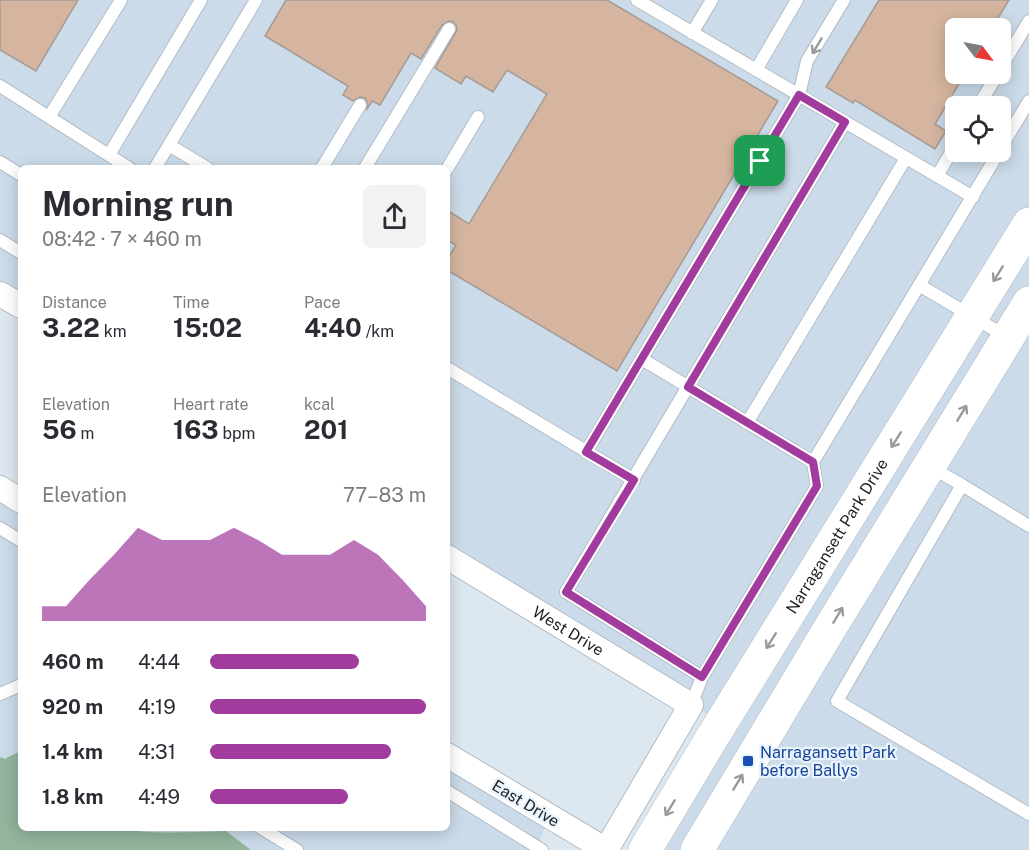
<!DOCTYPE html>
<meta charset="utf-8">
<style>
body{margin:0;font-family:"Public Sans",sans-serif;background:#f2f2f3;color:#2b2b33;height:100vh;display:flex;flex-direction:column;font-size:22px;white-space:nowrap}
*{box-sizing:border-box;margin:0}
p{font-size:20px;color:#7c7c81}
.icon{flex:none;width:33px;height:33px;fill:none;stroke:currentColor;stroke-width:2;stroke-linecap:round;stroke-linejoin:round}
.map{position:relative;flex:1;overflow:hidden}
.side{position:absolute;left:18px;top:165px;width:432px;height:666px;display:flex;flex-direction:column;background:#fff;border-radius:9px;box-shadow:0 3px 15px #0003}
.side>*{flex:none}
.needle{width:39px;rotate:122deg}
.buttons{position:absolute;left:945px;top:18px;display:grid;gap:12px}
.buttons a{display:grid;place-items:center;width:66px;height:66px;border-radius:9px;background:#fff;box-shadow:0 3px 15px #0003;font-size:30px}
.pin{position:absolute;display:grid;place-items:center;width:51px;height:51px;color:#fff;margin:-26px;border-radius:12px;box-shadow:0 3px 9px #0006}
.round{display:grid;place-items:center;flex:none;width:63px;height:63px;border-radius:9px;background:#f2f2f3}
.summary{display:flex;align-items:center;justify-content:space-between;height:102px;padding:0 24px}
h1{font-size:33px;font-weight:700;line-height:45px}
.stats{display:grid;grid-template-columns:repeat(3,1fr);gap:9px;height:102px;padding:6px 24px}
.stats div{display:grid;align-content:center}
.stats b{font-size:26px;font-weight:700}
.stats small{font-size:16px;font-weight:400}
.stats p{font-size:16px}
.chart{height:168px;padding:12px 24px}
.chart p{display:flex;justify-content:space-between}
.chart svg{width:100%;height:108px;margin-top:6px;fill:#a23b9e;opacity:.7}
ul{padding:0 24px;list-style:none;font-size:20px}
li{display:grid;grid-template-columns:96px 72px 1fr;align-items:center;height:45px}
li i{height:15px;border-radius:8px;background:#a23b9e}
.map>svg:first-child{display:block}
.built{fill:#cbdbe9;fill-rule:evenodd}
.forest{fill:#93b49d}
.building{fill:#d5b59f;stroke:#a69b94;stroke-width:1.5}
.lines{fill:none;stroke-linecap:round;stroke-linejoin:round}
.lane-casing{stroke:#b3bdc5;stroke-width:14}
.street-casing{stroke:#b3bdc5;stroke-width:26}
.secondary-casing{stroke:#b3bdc5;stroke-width:34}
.lane{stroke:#fff;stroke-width:12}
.street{stroke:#fff;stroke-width:24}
.secondary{stroke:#fff;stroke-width:33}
.oneway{stroke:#999a9c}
.route-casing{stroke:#fff;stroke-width:12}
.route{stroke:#a23b9e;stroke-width:8}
.transit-dot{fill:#1a4fb4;stroke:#eaf4fd;stroke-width:2}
.labels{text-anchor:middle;stroke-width:4.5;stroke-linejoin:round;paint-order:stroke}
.street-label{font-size:16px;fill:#1c1f22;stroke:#eaf4fd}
.transit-label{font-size:16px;fill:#164399;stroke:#eaf4fd;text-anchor:start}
</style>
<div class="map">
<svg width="1029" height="850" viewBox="0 0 1029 850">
<rect width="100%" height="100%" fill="#dde7f0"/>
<path class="built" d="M0,0H1029V850H640L716,719L447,557V168H21V304L0,292ZM956,28H1000V74H956ZM956,106H1000V152H956Z
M0,497L21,509V751L3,759L0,758Z
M447,759L547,820L537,850H251L226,831L183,833L130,831L115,828H447Z"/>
<path class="forest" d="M21,751V828H115C151,835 189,832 226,831L251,850H0V758L2,757L4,759Z"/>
<path class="building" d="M0,0H78L36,71L0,50Z
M286,0H607L778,101L617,371L447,270V260L456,245L447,240V210L469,224L547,94L507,70L493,92L466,76L461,84L435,68L457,30L456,25L453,22L449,21L442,25L421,59L411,53L380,105L372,101L367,109V102L365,98L360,97L353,101L343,95L348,86L265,36Z
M879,0H1009L992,28H956V74H965L935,124L946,131L935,149L855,100L853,103L826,87Z"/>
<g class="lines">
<g class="lane-casing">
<path id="lane" d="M637,0L973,197
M692,33L712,0
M1000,69L1029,21
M756,70L797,0
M0,86L129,168
M978,106L998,74
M49,117L121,0
M169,145L256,0
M1000,149L1029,101
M109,155L201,0
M0,162L21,175
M155,168L169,145L207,168
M322,168L360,105
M365,168L449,29
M447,169L478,117
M937,176L956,144
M0,240L21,253
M919,285L1007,337
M642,359L813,462
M447,368L634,480
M747,423L906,158
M586,452L799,95L807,61L844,0
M929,466L962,485
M1029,526L962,485L837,701L1029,814
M0,528L21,541
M702,677L566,592L845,122
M0,694L21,685
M691,705L702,677L817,486L813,462L999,152
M447,791L542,850
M261,828L297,850"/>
</g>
<g class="street-casing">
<g id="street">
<path d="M0,294L21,306"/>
<path d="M0,488L21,501"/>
<path id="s1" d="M447,557L691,705L606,850L447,755"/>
</g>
</g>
<g class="secondary-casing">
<g id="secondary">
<path id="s2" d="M645,850L710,741L1029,224"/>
<path d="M697,850L830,628L1029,303"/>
</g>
</g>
<use href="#lane" class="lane"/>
<use href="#street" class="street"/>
<use href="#secondary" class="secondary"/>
</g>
<defs><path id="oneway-shaft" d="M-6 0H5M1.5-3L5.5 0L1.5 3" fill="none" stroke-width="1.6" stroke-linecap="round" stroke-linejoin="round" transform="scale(1.5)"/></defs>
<g class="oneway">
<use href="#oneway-shaft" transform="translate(817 46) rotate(121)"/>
<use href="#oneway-shaft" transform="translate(998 274) rotate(122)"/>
<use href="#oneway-shaft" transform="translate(962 413) rotate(-59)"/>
<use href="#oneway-shaft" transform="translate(896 440) rotate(122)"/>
<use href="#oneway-shaft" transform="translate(838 615) rotate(-59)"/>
<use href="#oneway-shaft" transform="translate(771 641) rotate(122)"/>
<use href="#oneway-shaft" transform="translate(738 782) rotate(-59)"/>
<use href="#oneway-shaft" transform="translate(670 808) rotate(121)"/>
</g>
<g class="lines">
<g class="route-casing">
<path id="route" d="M799,95L845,122L688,387L813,462L817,486L702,677L566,592L634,480L586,452Z"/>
</g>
<use href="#route" class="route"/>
</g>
<rect class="transit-dot" x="742" y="755" width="12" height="12" rx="3"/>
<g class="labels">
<g class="street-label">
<text dy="6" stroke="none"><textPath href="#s2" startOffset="368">Narragansett Park Drive</textPath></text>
<text dy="6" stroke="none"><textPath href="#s1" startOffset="142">West Drive</textPath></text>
<text transform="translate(526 803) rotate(31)" y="6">East Drive</text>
</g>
<g class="transit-label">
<text x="760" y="758">Narragansett Park<tspan x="760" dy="18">before Ballys</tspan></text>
</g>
</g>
</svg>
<div class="buttons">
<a><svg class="needle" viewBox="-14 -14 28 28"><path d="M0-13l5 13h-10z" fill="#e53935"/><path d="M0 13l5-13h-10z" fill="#7c7c81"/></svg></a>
<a><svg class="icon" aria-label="locate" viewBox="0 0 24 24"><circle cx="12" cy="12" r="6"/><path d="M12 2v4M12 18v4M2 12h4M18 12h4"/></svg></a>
</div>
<div class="pin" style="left:760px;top:161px;background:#1e9e55"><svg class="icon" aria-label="arrive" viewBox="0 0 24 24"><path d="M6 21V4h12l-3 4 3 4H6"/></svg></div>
<section class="side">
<div class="summary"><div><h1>Morning run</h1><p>08:42 · 7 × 460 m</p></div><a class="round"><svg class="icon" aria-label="share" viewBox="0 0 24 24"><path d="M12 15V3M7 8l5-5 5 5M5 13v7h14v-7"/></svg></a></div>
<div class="stats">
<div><p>Distance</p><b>3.22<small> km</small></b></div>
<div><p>Time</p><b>15:02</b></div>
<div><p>Pace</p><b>4:40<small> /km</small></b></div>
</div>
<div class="stats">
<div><p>Elevation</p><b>56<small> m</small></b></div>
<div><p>Heart rate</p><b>163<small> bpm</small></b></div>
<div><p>kcal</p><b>201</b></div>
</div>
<div class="chart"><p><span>Elevation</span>77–83 m</p>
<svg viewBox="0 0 160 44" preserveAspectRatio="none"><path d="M0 44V38L10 38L20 27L30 17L40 6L50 11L60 11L70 11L80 6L90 11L100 17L110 17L120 17L130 11L140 17L150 27L160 38V44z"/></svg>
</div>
<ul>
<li><b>460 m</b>4:44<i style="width:69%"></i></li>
<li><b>920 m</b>4:19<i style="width:100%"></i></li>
<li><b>1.4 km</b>4:31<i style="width:84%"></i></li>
<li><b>1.8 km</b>4:49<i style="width:64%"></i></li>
</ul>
</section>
</div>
